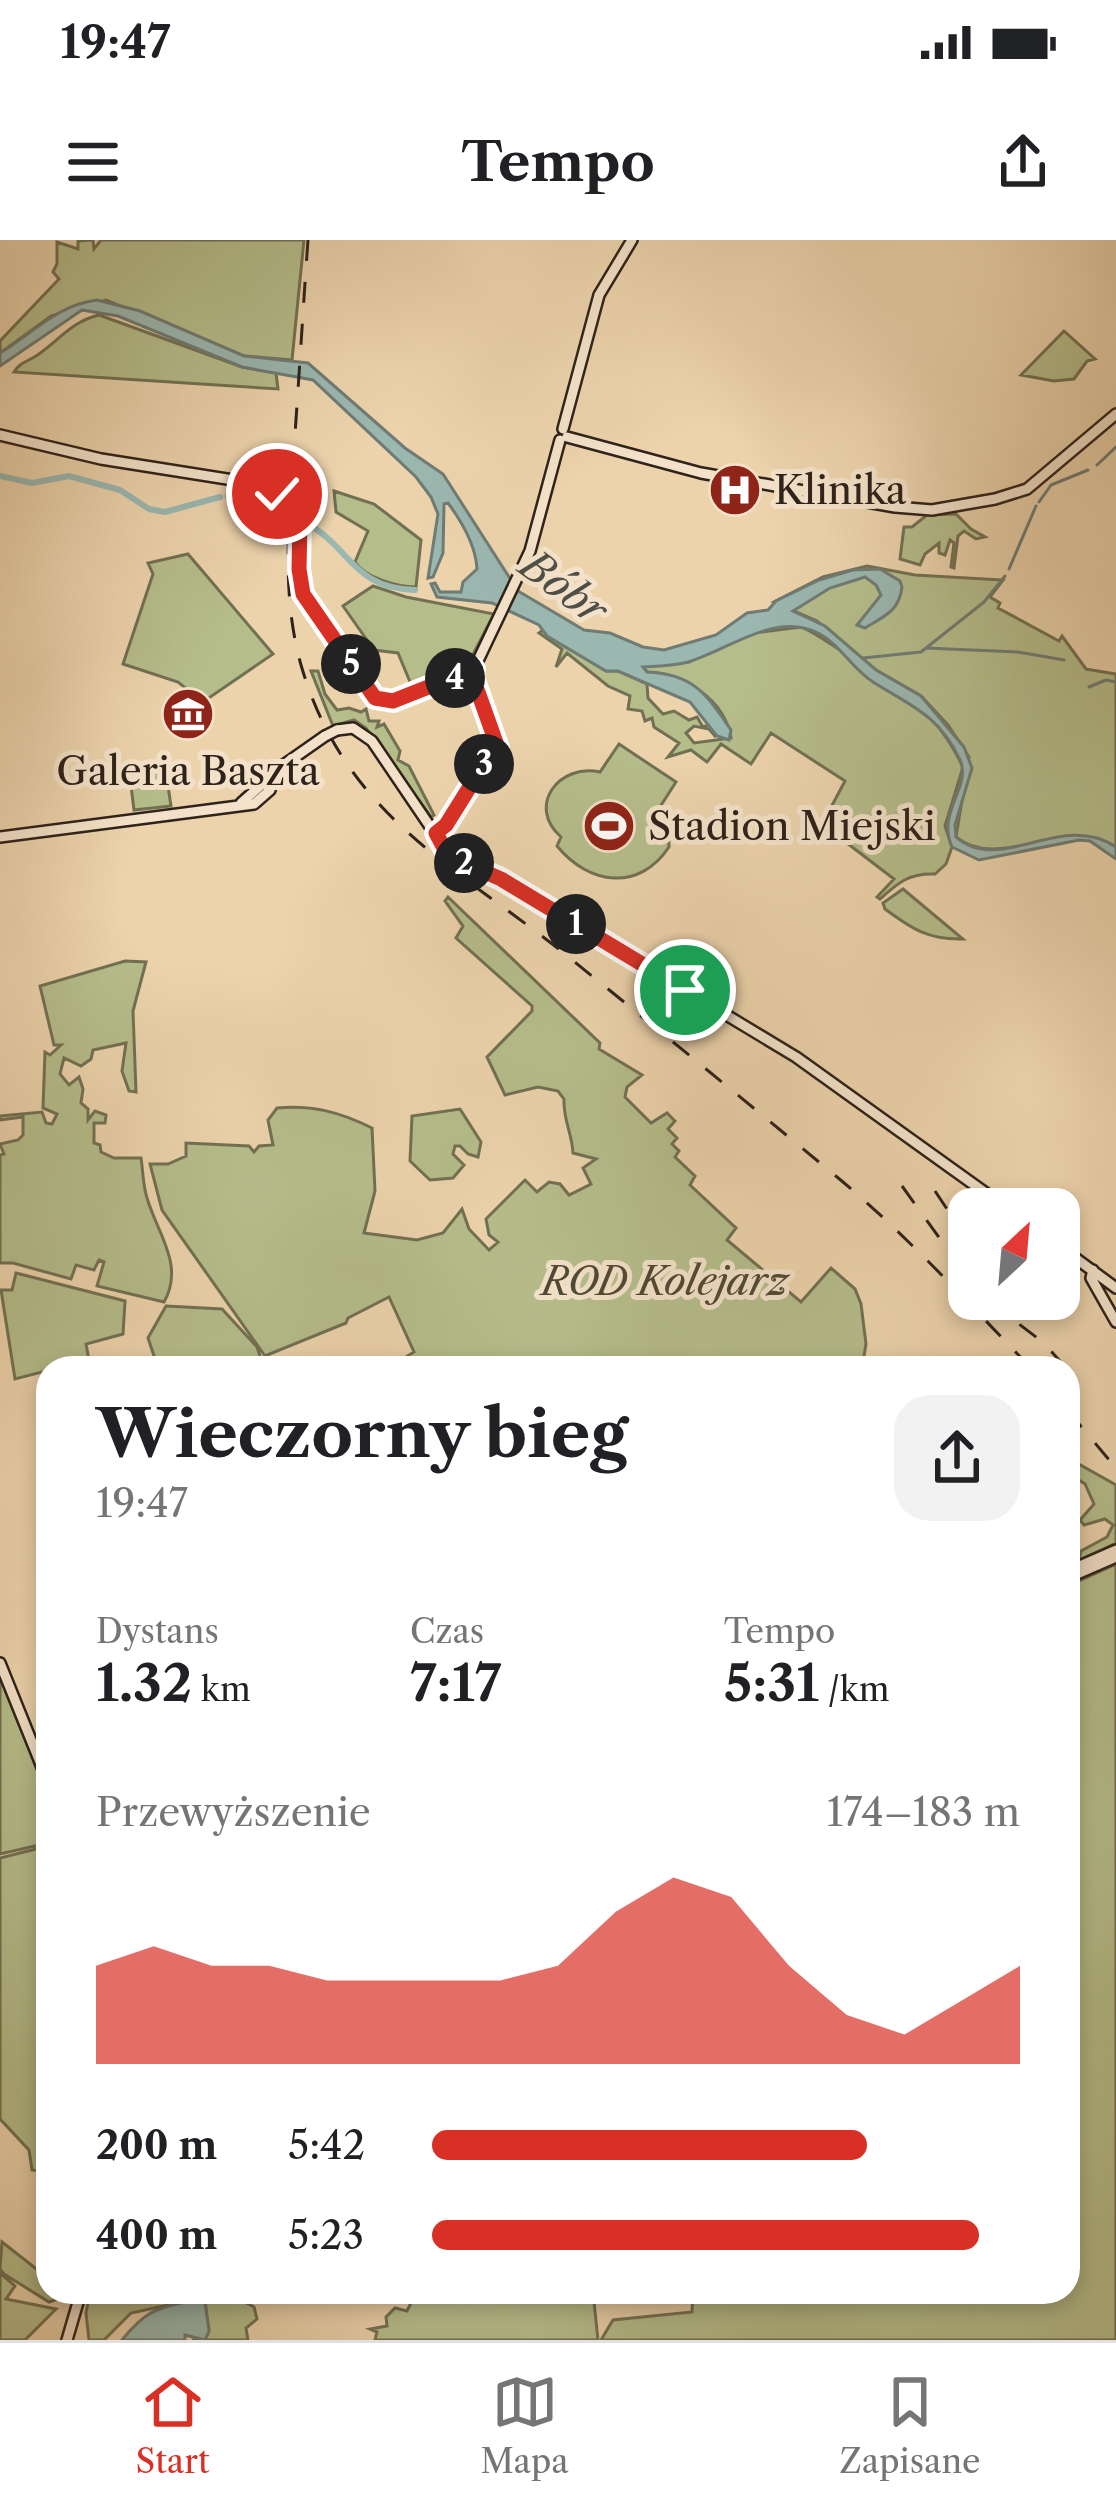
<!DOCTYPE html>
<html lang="pl">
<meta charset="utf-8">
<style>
body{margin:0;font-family:"Libre Caslon Text",serif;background:#f2f2f2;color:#202124;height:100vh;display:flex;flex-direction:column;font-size:45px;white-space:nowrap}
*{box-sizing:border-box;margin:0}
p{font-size:39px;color:#757577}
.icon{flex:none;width:66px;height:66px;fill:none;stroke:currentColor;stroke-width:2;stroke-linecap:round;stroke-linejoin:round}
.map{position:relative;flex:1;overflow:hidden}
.details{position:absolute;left:36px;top:1116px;width:1044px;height:948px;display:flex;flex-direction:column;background:#fff;border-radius:36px;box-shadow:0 6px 18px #0003}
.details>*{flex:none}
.needle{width:78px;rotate:26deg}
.buttons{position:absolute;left:948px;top:948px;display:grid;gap:24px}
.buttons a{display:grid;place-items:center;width:132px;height:132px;border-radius:24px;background:#fff;box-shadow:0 6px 18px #0003;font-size:60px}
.pin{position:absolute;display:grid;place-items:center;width:102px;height:102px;color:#fff;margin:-51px;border:6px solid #fff;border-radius:50%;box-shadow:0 3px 12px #0007}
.km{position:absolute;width:60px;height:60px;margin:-30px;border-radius:50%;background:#222;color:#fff;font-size:33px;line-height:60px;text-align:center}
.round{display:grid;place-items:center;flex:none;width:126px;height:126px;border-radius:36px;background:#f2f2f2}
.summary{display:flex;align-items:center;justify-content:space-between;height:204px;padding:0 60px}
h1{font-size:66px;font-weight:700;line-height:90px}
.metrics{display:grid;grid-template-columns:repeat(3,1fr);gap:18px;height:204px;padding:12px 60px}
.metrics div{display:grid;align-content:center}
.metrics b{font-size:51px;font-weight:700}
.metrics small{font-size:33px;font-weight:400}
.metrics p{font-size:33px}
.chart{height:336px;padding:24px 60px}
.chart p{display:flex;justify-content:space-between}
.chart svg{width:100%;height:216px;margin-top:12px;fill:#d93025;opacity:.7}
ul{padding:0 60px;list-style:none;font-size:39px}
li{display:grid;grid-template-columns:192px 144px 1fr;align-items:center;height:90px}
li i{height:30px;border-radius:15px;background:#d93025}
.status{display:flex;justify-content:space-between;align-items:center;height:84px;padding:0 60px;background:#fff;direction:ltr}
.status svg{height:33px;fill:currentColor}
header{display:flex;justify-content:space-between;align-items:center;height:156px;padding:0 60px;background:#fff;font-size:54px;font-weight:700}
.tab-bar{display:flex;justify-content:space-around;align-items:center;height:168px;border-top:3px solid #e0e0e0;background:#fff;font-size:33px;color:#757577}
.tab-bar a{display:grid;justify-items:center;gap:6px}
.tab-bar .current{color:#d93025}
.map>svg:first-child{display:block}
.green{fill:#b5bd8b;stroke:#727052;stroke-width:3}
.water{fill:#9ab7b0;stroke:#6f7b74;stroke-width:3}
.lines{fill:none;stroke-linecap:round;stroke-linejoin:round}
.stream{stroke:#6f7b74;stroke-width:3}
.canal{stroke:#9ab7b0;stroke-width:6}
.secondary-casing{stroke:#2e221a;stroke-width:14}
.secondary{stroke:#f3e2c9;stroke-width:9}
.rail{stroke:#2e221a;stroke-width:3;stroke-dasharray:21 21;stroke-linecap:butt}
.secondary-bridge-casing{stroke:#2e221a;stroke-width:14;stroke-linecap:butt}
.secondary-bridge{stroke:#f3e2c9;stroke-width:9}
.route-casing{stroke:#fff;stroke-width:24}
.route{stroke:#d93025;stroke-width:15}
.labels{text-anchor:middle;stroke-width:10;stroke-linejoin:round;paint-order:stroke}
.poi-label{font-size:39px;fill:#2e221a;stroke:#f3e2c9;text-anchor:start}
.park-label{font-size:39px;font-style:italic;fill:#504936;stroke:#f3e2c9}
.water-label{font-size:42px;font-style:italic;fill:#4e4f47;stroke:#f3e2c9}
</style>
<div class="status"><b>19:47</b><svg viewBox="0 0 49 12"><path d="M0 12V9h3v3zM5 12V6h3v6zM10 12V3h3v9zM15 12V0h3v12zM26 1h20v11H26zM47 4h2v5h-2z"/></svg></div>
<header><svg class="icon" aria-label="menu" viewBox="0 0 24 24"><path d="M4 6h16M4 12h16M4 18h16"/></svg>Tempo<svg class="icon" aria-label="share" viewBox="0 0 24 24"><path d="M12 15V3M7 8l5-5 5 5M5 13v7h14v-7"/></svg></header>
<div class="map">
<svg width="1116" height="2100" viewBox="0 0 1116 2100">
<rect width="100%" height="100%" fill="#ecd3ac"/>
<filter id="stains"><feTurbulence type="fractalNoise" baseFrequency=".00167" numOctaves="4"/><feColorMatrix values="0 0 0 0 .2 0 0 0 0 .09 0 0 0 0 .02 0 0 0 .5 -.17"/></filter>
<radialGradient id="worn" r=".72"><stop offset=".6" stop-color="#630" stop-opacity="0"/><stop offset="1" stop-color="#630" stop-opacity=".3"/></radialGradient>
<path class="green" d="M93,0L94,9L101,0H304L292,120L244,116L106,60L51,76L0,113V101L59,39L53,32L57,24V2L78,9V1Z
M99,75L242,127L276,133L278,149L14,132C21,121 28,122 39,114C60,99 73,81 99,75Z
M1064,91L1095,119L1087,121L1074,139L1054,141L1021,135Z
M334,251L374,264L421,300L416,347C397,347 366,338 355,322L368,291L336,272Z
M956,274L971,289L985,297L976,299L964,291L958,296L954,328L951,327L954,303L950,300L945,315L939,313V303L925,314L920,325L900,319L904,287H912L927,275Z
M188,314L273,414L203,462L178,442L123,424L153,334L148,323Z
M867,326L915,335L1003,340L990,357L1000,363L998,368L1059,401L1062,396L1086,429L1116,434V607C1069,576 997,632 956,597L969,517L948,485L921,456L876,430L817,381L774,362L823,337Z
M373,346L406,357L494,374L467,426L413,449L398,413L374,410L343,366Z
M801,387C818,392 918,464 932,479C944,493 955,510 963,527L945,586L952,607L946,624L935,634C909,633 899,642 880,659L877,657L894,639L822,584L845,541L771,493L751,524L721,504L707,522L691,510L668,517L679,503L654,487L652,478L645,481L642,471L628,469L630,456L608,446L567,413L556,427L562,409L539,393L546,388L547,395L606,431H618L647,444L648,458L663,474L674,471L689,480L697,477L703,487L711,484L718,493L715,496L709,489L694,486L686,493L694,503L731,498C725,460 684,433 647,432L643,427L689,422L753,393Z
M311,431H318L325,454L337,470L349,468L361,472L366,469L369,481H379L377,487L384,484L400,511L398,520L409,526L434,575L431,577L366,488L354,480L333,486Z
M619,504L676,542L658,570L668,584L669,607C639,652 589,645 557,606L561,597C526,566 559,523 600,532Z
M165,526L171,566L134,570L129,530Z
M903,649L963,699C929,700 912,689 885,669L883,663Z
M448,657L600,803L599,809L642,835L627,847L625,857L651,883L667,873L675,881L668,889L677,898L672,904L679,911L675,917L695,936L690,945L736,988L727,1000L801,1062L831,1028L855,1049L861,1064L866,1104L862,1128H388L414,1112L389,1057L348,1078L346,1083L265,1116L162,970L150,924H168L186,916V903L249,906L254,912L259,906L273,905L268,880L277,868C313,865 340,872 372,888L375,951L364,993L417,1000L443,993L462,969L469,989L489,1010L498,1002L489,995L486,979L525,940L537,952L549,942L560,944L569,955L591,944L583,928L596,919L573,913C572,893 563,880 564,859L558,851L538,847L505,855L487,817L532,771V766L456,698L463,686L445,661Z
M125,721L146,722L133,771L136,852L129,851L122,831L126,803L93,810L91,819L81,826L64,818L60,834L69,845L79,837L83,849L81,863L88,869V880L95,871L106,875L105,883H94V903L100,905L101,912L114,918H141C143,931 143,946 147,958C157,993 185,1025 164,1062L97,1046L104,1022L99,1020L94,1030L76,1025L71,1039L13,1023H0V915L4,914L0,904L18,900L23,895V877L0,880V876L42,872L46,883L52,884L57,874L43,868L45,812L50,815L61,805H54L40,746Z
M460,869L481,902L478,917L468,914L460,906H455L453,914L464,925L453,938L430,940L410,921L412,876Z
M16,1033L125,1061L123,1094L86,1104L89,1120L15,1139L1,1050H12Z
M166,1066L222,1069L257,1107L264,1128H158L148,1098Z
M1068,1218L1116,1245V1303L1079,1321L1081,1311L1107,1297L1113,1285L1105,1279L1084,1285L1080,1280L1094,1264L1085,1244L1068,1233Z
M1116,1324V2100H601L613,2080L692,2072L693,2052H1068V1346Z
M0,1436L48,1555V1603L0,1614Z
M48,1606V1932L32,1930L29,1910L0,1879V1618Z
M2,2002L48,2038V2052H60L58,2059L49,2062L4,2034L0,2029Z
M0,2033L15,2046L6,2059L56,2069L25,2100H0Z
M90,2052H241V2060L254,2067L257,2079L246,2088L248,2100H192L205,2099L209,2091L205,2062L200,2058L131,2073L104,2100H89L86,2073Z
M408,2052H593L598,2100H375L377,2092L370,2089L387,2086L386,2077L395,2068L407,2071L413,2059Z"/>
<path class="water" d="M97,60L140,71L244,116L308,123L405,208L443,234L518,351L584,390L610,393L643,407L664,410L716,395L747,373L768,370L776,361L819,340L853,330L880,329L900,341L902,347C899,372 884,376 865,388L857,385L881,355L876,345L865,337L830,348L793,371L825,386L876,430L921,456L964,507L972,528L955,585L956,597C1002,636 1060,570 1116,607V619L1090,601L1079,600L979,620L952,607C936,572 972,547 960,520C939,475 911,466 873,442C852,429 840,404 818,393C775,371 729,410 688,422C673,426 658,426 643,427L647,432C694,434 706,454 731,490L729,500L717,496L690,462L618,431H606L547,396L539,385L492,363L437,357L431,344L435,343L440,352H461L463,342L477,329C476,306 462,282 448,263L444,264L443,313L433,337L428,338L438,274L431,257L416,237L313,140L242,127L118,76L82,70L0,126V113C33,93 57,65 97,60Z
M200,2058L205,2062L209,2091L205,2100L185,2095V2100H122C150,2065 161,2069 200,2058Z"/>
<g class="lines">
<path class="stream" d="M1097,225L1116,207
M1039,262L1051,245L1088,230
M1009,329L1036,266
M926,408L1018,412L1064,420
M863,418L921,412L984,362L1005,336
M1089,447L1106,440L1116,442
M638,1127L648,1124
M1068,1355L1070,1363"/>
<path class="canal" d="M0,236L32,243L69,236L120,250L149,269L165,272L220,257
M228,256L260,254L275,266
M304,282C351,306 351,348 415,350"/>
<g class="secondary-casing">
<path id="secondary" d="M563,189L599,55L632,0
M0,195L101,219L265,245L279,258V276L300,281L299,342L303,354L375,458L393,461L474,429
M567,197L701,233L895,267L932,270L995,259L1027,249L1116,174
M337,490L353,488L372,501L448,613L501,639L796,817L1008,969
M241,563L285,524L325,496
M436,593L451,578L491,513L498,508L475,443L474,429L530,311L560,200
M0,597L254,564L270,550L274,535
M1059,1006L1116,1048
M1093,1030L1091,1038L1116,1082
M1068,1331L1116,1310
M1068,1338L1116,1317
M0,1423L48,1542
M67,2100L81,2052"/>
</g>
<use href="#secondary" class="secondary"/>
<path class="rail" d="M308,0C303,69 299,139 294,208C289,281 281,354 301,425C345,577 458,627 571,719C660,791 749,864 837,937C907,995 968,1063 1031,1128
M902,946L969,1039
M935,951L969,1002
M986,1059L1044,1103L1066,1128
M1068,1171L1116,1228
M1068,1215L1077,1218"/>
<g class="secondary-bridge-casing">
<path id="secondary-bridge" d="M325,496L337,490"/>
</g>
<use href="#secondary-bridge" class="secondary-bridge"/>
</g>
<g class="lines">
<g class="route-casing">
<path id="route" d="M277,254L279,276L300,281L299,329L303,354L375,458L393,461L474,429L473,438L498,508L491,513L446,585L436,593L445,610L458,620L501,639L685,750"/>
</g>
<use href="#route" class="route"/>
</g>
<defs>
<g id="hospital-disc" transform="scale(2.7)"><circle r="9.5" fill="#8f2418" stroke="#f3e2c9"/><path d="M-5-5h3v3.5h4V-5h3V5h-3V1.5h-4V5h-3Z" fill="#fff"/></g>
<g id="museum-disc" transform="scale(2.7)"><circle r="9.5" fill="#8f2418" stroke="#f3e2c9"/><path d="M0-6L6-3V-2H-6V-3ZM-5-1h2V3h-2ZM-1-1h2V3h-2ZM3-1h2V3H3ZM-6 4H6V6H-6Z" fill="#fff"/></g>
<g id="stadium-disc" transform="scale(2.7)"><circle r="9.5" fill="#8f2418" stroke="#f3e2c9"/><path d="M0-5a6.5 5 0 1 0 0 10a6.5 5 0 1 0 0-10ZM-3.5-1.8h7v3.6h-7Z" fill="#fff"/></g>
</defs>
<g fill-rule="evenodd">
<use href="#hospital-disc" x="735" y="250"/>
<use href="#museum-disc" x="188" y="474"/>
<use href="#stadium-disc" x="609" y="586"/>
</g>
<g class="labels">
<g class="poi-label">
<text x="774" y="264">Klinika</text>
<text x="188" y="545" text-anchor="middle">Galeria Baszta</text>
<text x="648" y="600">Stadion Miejski</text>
</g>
<g class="park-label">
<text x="665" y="1055">ROD Kolejarz</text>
</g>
<g class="water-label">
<text transform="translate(564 347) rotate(36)" y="15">Bóbr</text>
</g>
</g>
<rect width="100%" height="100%" filter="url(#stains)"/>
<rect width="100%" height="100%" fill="url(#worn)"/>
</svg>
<div class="buttons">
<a><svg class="needle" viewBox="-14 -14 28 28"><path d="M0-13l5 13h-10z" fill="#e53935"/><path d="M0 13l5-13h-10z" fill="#757577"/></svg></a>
</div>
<div class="pin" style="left:685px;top:750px;background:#1e9e55"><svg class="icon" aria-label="arrive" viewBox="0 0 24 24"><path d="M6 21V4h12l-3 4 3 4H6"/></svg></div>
<div class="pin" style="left:277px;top:254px;background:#d93025"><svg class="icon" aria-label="check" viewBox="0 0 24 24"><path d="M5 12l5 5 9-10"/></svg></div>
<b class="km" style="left:576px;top:684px">1</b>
<b class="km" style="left:464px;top:623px">2</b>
<b class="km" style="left:484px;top:524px">3</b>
<b class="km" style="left:455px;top:438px">4</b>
<b class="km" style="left:351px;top:424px">5</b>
<section class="details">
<div class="summary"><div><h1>Wieczorny bieg</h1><p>19:47</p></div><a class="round"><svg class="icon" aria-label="share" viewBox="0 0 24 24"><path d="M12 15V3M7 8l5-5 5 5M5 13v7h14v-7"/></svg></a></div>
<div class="metrics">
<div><p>Dystans</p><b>1.32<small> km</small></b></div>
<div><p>Czas</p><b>7:17</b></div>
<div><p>Tempo</p><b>5:31<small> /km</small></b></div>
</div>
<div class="chart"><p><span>Przewyższenie</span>174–183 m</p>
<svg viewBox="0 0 160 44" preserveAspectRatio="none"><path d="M0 44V24L10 20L20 24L30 24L40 27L50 27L60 27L70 27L80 24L90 13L100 6L110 10L120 24L130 34L140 38L150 31L160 24V44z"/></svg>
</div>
<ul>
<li><b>200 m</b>5:42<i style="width:74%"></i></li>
<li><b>400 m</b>5:23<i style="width:93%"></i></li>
</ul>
</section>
</div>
<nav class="tab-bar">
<a class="current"><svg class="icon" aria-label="home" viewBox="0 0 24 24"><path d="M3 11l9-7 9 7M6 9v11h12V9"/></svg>Start</a>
<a><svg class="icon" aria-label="map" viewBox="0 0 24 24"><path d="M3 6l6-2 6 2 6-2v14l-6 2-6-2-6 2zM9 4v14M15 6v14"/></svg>Mapa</a>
<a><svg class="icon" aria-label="saved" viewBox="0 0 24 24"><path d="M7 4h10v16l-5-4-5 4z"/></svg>Zapisane</a>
</nav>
